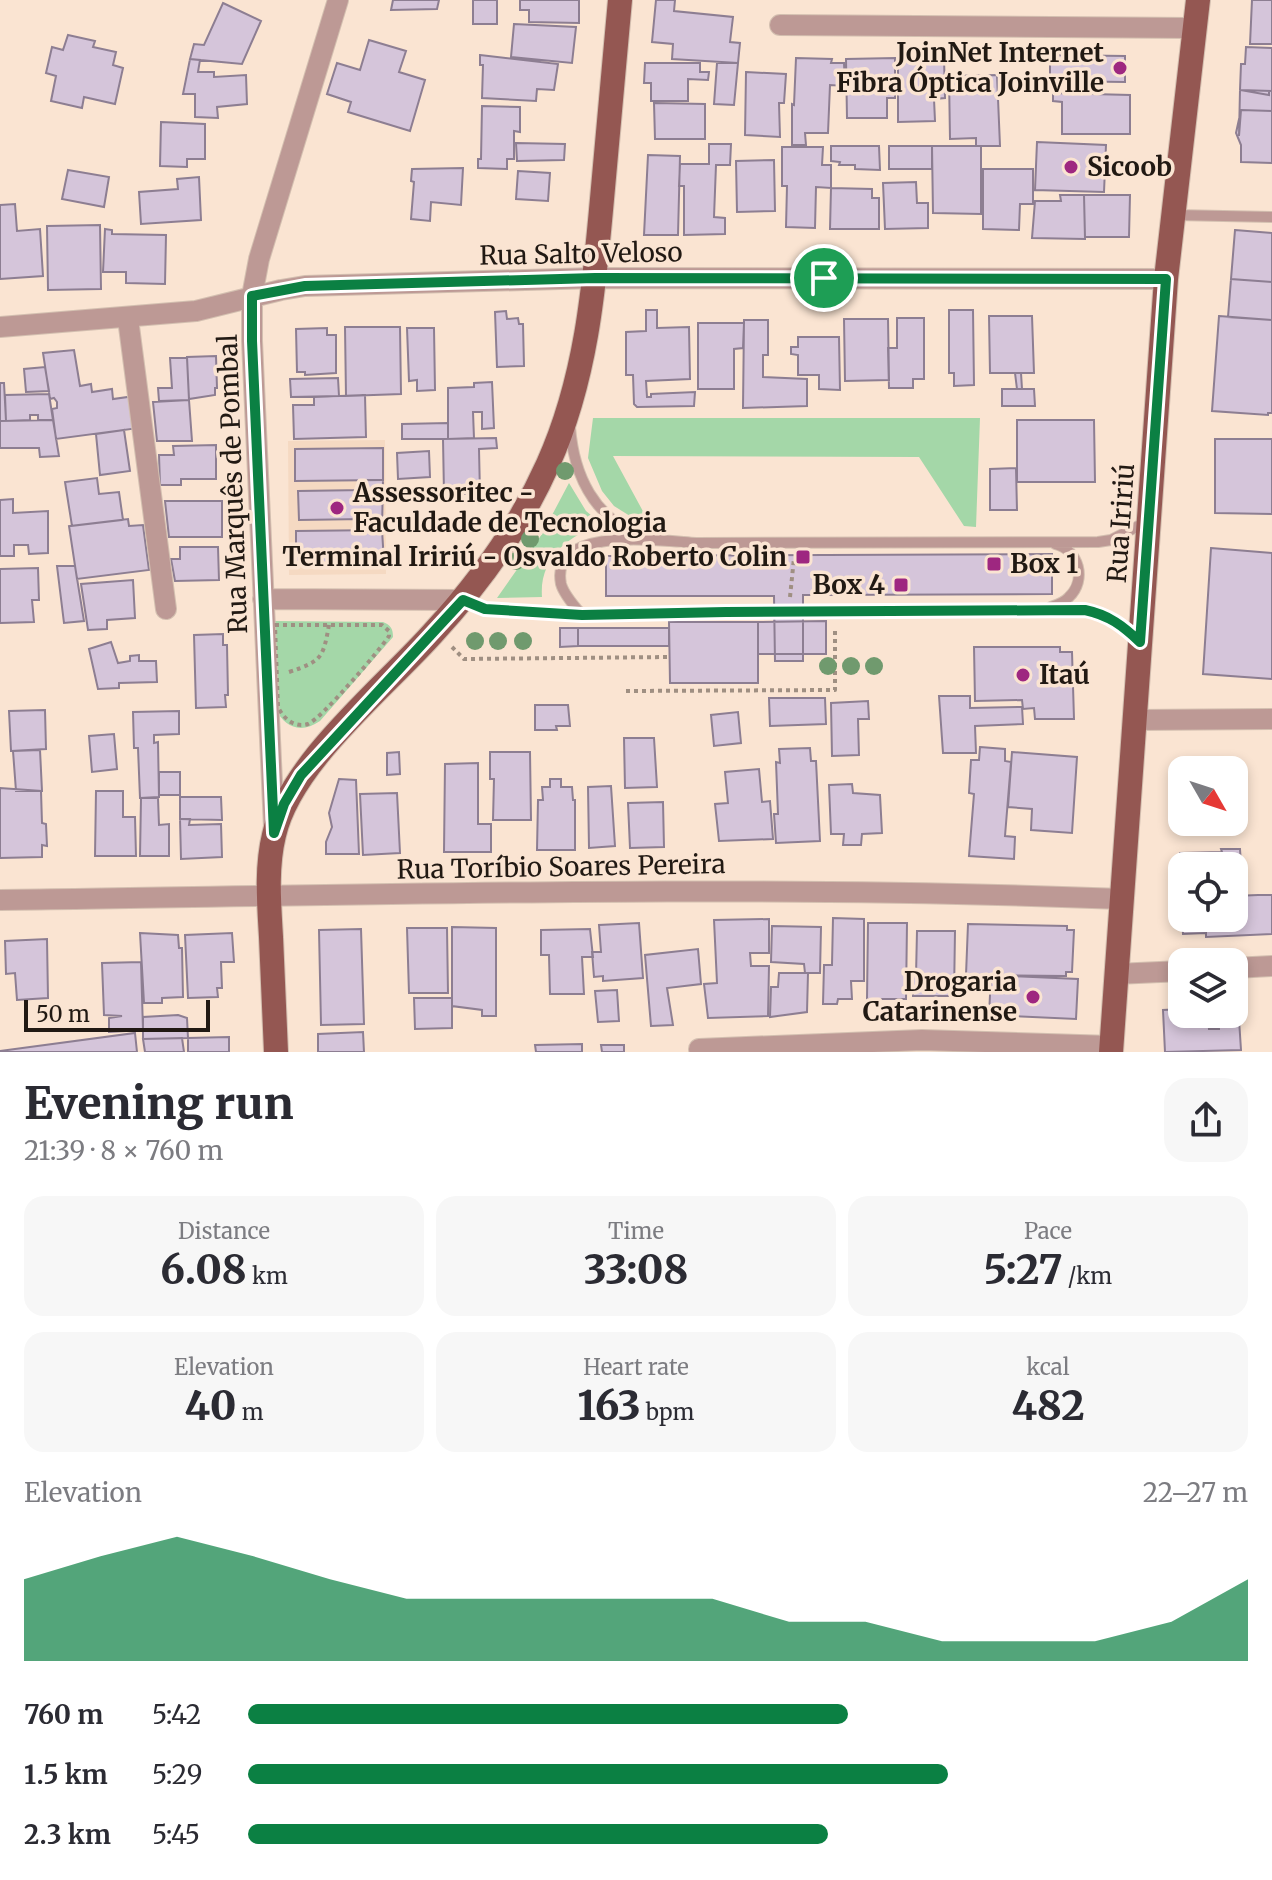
<!DOCTYPE html>
<meta charset="utf-8">
<style>
body{margin:0;font-family:Merriweather,serif;background:#f7f7f7;color:#2b2b33;height:100vh;display:flex;flex-direction:column;font-size:30px;white-space:nowrap}
*{box-sizing:border-box;margin:0}
p{font-size:26px;color:#7c7c81}
.icon{flex:none;width:44px;height:44px;fill:none;stroke:currentColor;stroke-width:2;stroke-linecap:round;stroke-linejoin:round}
.map{position:relative;height:1052px;overflow:hidden}
.drawer{display:flex;flex-direction:column;background:#fff;flex:1}
.drawer>*{flex:none}
.needle{width:52px;rotate:129deg}
.tools{position:absolute;left:1168px;top:756px;display:grid;gap:16px}
.tools a{display:grid;place-items:center;width:80px;height:80px;border-radius:16px;background:#fff;box-shadow:0 4px 12px #0003;font-size:40px}
.scale{position:absolute;left:24px;bottom:20px;width:186px;box-sizing:border-box;padding-left:8px;border:4px solid #211913;border-top:0;font-size:22px;line-height:28px;white-space:nowrap;color:#211913;-webkit-text-stroke:6px #fae4d2;paint-order:stroke}
.pin{position:absolute;display:grid;place-items:center;width:68px;height:68px;color:#fff;margin:-34px;border:4px solid #fff;border-radius:50%;box-shadow:0 2px 8px #0007}
.round{display:grid;place-items:center;flex:none;width:84px;height:84px;border-radius:24px;background:#f7f7f7}
.head{display:flex;align-items:center;justify-content:space-between;height:136px;padding:0 24px}
h1{font-size:44px;font-weight:800;line-height:60px}
.stats{display:grid;grid-template-columns:repeat(3,1fr);gap:12px;height:136px;padding:8px 24px}
.stats div{display:grid;align-content:center;border-radius:20px;background:#f7f7f7;text-align:center}
.stats b{font-size:40px;font-weight:800}
.stats small{font-size:22px;font-weight:400}
.stats p{font-size:22px}
.chart{height:224px;padding:16px 24px}
.chart p{display:flex;justify-content:space-between}
.chart svg{width:100%;height:144px;margin-top:8px;fill:#0b8043;opacity:.7}
ul{padding:0 24px;list-style:none;font-size:26px}
li{display:grid;grid-template-columns:128px 96px 1fr;align-items:center;height:60px}
li i{height:20px;border-radius:10px;background:#0b8043}
.map>svg:first-child{display:block}
.built{fill:#f5d9c2}
.green{fill:#a4d7a8}
.building{fill:#d5c5da;stroke:#8d7e92;stroke-width:2}
.lines{fill:none;stroke-linecap:round;stroke-linejoin:round}
.lane-casing{stroke:#d3bfb0;stroke-width:12}
.street-casing{stroke:#d3bfb0;stroke-width:22}
.primary-casing{stroke:#d3bfb0;stroke-width:26}
.path{stroke:#9f8f82;stroke-width:4;stroke-dasharray:4 4;stroke-linecap:butt}
.lane{stroke:#bd9995;stroke-width:10}
.street{stroke:#bd9995;stroke-width:20}
.primary{stroke:#945752;stroke-width:24}
.tree{fill:#709a6e}
.route-casing{stroke:#fff;stroke-width:16}
.route{stroke:#0b8043;stroke-width:10}
.poi-dot{fill:#9e2780;stroke:#fae4d2;stroke-width:3}
.labels{text-anchor:middle;stroke-width:7;stroke-linejoin:round;paint-order:stroke}
.poi-label{font-size:26px;font-weight:bold;fill:#211913;stroke:#fae4d2;text-anchor:end}
.street-label{font-size:26px;fill:#211913;stroke:#fae4d2}
</style>
<div class="map">
<svg width="1272" height="1052" viewBox="0 0 1272 1052">
<rect width="100%" height="100%" fill="#fae4d2"/>
<path class="built" d="M385,440L386,574L289,575L288,441Z"/>
<path class="green" d="M593,418H980L976,527L964,526L919,457L613,456L645,515L630,516L614,506L602,491L588,458Z
M569,483L586,511L603,525C569,534 539,558 542,597L497,598L542,534Z
M271,621L383,622C391,625 393,629 393,637L320,721C301,734 285,728 275,708Z"/>
<path class="building" d="M393,0H439L437,9L391,10Z
M473,0H497V24H473Z
M520,0H579V23L529,22V10H520Z
M656,0H675L674,11L733,17L730,42L740,43L738,63L672,59L673,44L652,42Z
M1252,0H1272V44H1250Z
M223,3L261,21L242,64L190,59L194,44L204,45Z
M514,24L576,27L572,63L511,57Z
M68,35L95,41L93,47L116,52L113,65L123,68L115,104L84,97L82,108L51,101L56,76L46,73L52,47L63,50Z
M369,40L406,51L399,72L425,80L410,131L348,112L351,102L327,94L337,63L360,70Z
M1246,47L1272,48V91H1269V95L1240,90L1241,64H1245Z
M480,55L558,64L554,90L537,89L536,101L482,98L483,65H480Z
M1050,55L1125,56V82L1050,81Z
M898,57H944L945,98L934,99L935,121L898,122Z
M796,58L832,59L831,63H844L845,86L830,85L828,133H805L806,145H792V104L794,105Z
M895,58V98H887V118H847L846,59Z
M190,59L200,60L198,72H214V77L246,75L247,104L217,107L218,118L195,117V94H183Z
M645,63H700V72H709L708,80L688,79V101H651V83H644Z
M717,63H738L734,105L714,104Z
M746,72L786,74L784,103H779L780,137L745,135Z
M997,75L1000,146H976V138L950,139L949,76Z
M1240,90L1272,91V111L1241,110L1239,136Z
M1053,93L1130,95V134H1062V102L1053,101Z
M654,103L705,104V139H655Z
M482,106L520,107V132L514,131V159H507V169L478,168V159H481Z
M1241,110L1272,111V163L1241,162V145L1236,133Z
M161,122L205,124V159H187V167L160,166Z
M1037,142L1106,145L1104,192L1035,190Z
M516,143L565,144L564,160L517,161Z
M709,144H731L730,165H716L714,217L725,218V234L684,235V186H679L680,164H709Z
M831,146H879L880,170L855,169V165H839L840,162L831,161Z
M889,146H932V169H889Z
M932,146H981V214L933,213Z
M782,147H823L822,165H831V188L816,187L815,228L786,227L787,186H782Z
M648,155L680,156L678,235H644Z
M774,160L775,211L737,212L736,161Z
M463,168L461,205L431,202L430,221L411,219L414,182L411,181L412,169Z
M983,169H1033V204H1020L1019,230L983,229Z
M68,170L109,177L104,207L62,199Z
M518,171L550,173L548,201L516,199Z
M199,177L201,220L141,224L139,192L178,189L177,179Z
M916,182L917,203H928V228L885,229L883,183Z
M831,188L872,189V198H879V229H830Z
M1060,195H1084L1085,239L1032,238L1035,201H1061Z
M1084,195H1130L1129,237H1085Z
M15,204L17,231L40,229L43,276L0,279V205Z
M100,225L101,289L48,290L47,226Z
M105,229L112,230V234L166,235L165,284L126,283V272H103Z
M1235,230L1272,233V282L1231,279Z
M1231,279L1272,282V320L1228,317Z
M646,310H657V328L689,327L690,379L646,381L647,397H651V394L695,392L694,406L637,407L634,404L633,375H626V332L646,331Z
M949,310H973L974,385L954,386V373H949Z
M506,311L507,319L518,318L519,324H523L524,366L497,367L495,312Z
M989,316H1032L1034,373H990Z
M1219,316L1272,320V413H1268V415L1212,411Z
M897,318H924V379H913V388H889L888,348H897Z
M844,319H888L889,380L845,381Z
M744,320H768V355H763V377L807,379V406L743,408Z
M698,323H744L743,348L734,349V389H698Z
M345,327H400L401,394L346,396Z
M327,328V335H336V373L305,375V372H297L296,329Z
M407,328H434L435,390L417,391V380L409,381Z
M798,337H839L840,390L819,389V375H798V355L791,354V347H798Z
M74,350L80,386L91,384L92,392L112,389L113,399L135,396L139,428L56,439L52,409L57,408V402L54,398L50,399L43,353Z
M216,356L217,388H215V395L189,399L187,357Z
M170,358H187L189,400L159,401L158,388H172Z
M45,367L49,391L26,392L24,369Z
M1015,373H1021L1022,389H1017Z
M338,378L339,396L291,397L290,379Z
M492,382L494,428L482,429V412H473L474,438L448,439V388L474,387V383Z
M0,383H4L6,421H0Z
M1002,389H1034L1035,406H1002Z
M49,394L53,420H38V415H30V420L6,421L5,395Z
M365,395L366,437L294,439L293,405H314V397Z
M189,400L192,441H157L153,402Z
M53,420L59,456L40,457L39,448H0V421Z
M1017,420H1094L1095,482H1017Z
M448,423V439H402V424Z
M124,430L130,471L100,475L96,434Z
M496,438L497,448L479,449L480,494H444L443,439Z
M1215,439H1272V514L1215,513Z
M216,445V479H181V485H160L159,455H174L173,446Z
M383,448V480L295,481V449Z
M429,451L430,477L398,479L397,453Z
M1016,468L1017,510H990V469Z
M97,478L99,494L119,492L123,520L72,526L65,482Z
M364,480H383L382,530H364V519L299,520L298,491L364,490Z
M13,499V513L48,511V553L29,554L28,545H14V556H0V500Z
M165,501H222V537H169Z
M128,519L129,526L143,525L149,570L77,579L69,526Z
M382,530L384,562L296,563V531Z
M180,547H218L219,580L175,581L171,559H180Z
M1211,548L1272,553V679L1203,674Z
M1052,554V594L803,595V661H775L774,596H606V556Z
M57,566H75L84,621L64,623Z
M38,568L39,600H32L34,622L0,623V569Z
M133,580L135,618L107,620V629L88,630L81,584Z
M826,621V654H758V622Z
M669,622H758V683H670Z
M560,628H578V646L560,647Z
M578,628H669V646H578Z
M223,634V645H227L228,695H225L226,707L196,708L194,635Z
M111,642L118,663L130,661V656L139,655V661H156L157,682L119,683V688L98,689L89,649Z
M974,647H1060V652H1072L1074,719H1035L1034,708L1023,709L1022,700L975,701Z
M939,696H970V708L1022,707L1023,724L975,726L976,753H943Z
M769,698H825L826,724L770,726Z
M868,701L869,719H858L859,755L832,756L831,703Z
M535,705H568L570,726H556L557,730H535Z
M45,710L46,749L11,751L9,711Z
M179,711V734L154,735V743L158,742L159,797L140,798L138,748H134L133,712Z
M738,712L741,743L714,746L711,715Z
M114,734L117,769L92,772L89,736Z
M624,738H654L657,787L625,788Z
M980,747L1005,749V761L1011,762L1005,836L1015,837L1014,859L969,856L974,794L969,793L971,760H979Z
M810,748L811,761H816L820,841L776,843L774,814H778L776,762L780,763L779,749Z
M40,750L42,791H16L13,751Z
M399,752L400,774L387,775V753Z
M490,752H530L531,820H493L494,779H490Z
M1012,752L1077,757L1072,833L1031,830L1032,809L1008,807Z
M478,763V824H491V852H444L445,764Z
M759,769L762,802L770,801L773,839L719,841L715,804L728,803L725,772Z
M159,772H180V795H159Z
M339,779L356,780L359,854H326V842L332,827L329,813Z
M550,779H561V787H572L573,800H575V850H537L538,800H543L542,787H550Z
M852,784L853,793L880,795L882,833L862,834L861,845H843L844,834H831L829,785Z
M611,786L615,846L589,848L588,787Z
M0,788L41,791L42,823L46,824L47,846L42,845V857L0,858Z
M96,791H123V817H135L136,856H95Z
M397,793L400,853L363,855L360,794Z
M180,797H221L222,820L180,819Z
M141,798H158L159,825L169,824V856H140Z
M663,802L664,847L630,848L628,803Z
M180,819H190L189,825L221,824L222,857L181,859Z
M1221,849H1240L1243,895L1234,896V866H1182L1181,875L1180,853L1222,852Z
M1258,895H1272V934L1206,937V933L1183,934L1182,918H1234V896Z
M833,918L864,919V981H851L852,999H838L837,1004H823L824,965H832Z
M769,919V953H750L751,966H769L768,1016L708,1018L704,984L717,983L714,920Z
M639,923L643,978L603,981V976L594,977L592,952H601L599,925Z
M868,923H907L906,999H867Z
M968,924L1067,926V930H1074L1072,972H1066V976L966,975Z
M772,926L821,927L820,973H805L804,964L771,962Z
M452,927L496,928V1016H482V1010L452,1006Z
M407,928H447L448,993H409Z
M361,929L364,1024L321,1025L319,930Z
M590,929L593,957H582L584,994H550L549,955H541V930Z
M917,931H955L954,996H913V976H916Z
M140,933L178,935L179,948H182L183,997L162,998V1003H144Z
M232,933L234,962H221L222,988H217L218,997L188,998L185,935Z
M47,939L48,998L17,1000L15,973L6,974L5,941Z
M698,949L701,984L667,988L673,1025L651,1026L645,955Z
M141,962L143,1030L109,1032V1018L122,1016L104,1015L102,963Z
M779,973H808L807,1012L770,1017L771,987H778Z
M991,975L1078,979L1076,1019L989,1015Z
M617,990L619,1021L598,1022L595,991Z
M414,998H452V1028L415,1029Z
M1238,1004L1241,1050L1165,1052L1163,1010L1182,1009V1014H1208L1209,1029H1219L1218,1014H1234V1005Z
M178,1015L187,1018L188,1038L143,1039V1017Z
M363,1032L364,1052H318V1034Z
M135,1033L137,1052H0V1051Z
M229,1037V1052H188V1038Z
M182,1038L184,1052H145L143,1039Z
M582,1044V1052H536L535,1045Z
M601,1045H624V1052H602Z"/>
<g class="lines">
<g class="lane-casing">
<path id="lane" d="M1175,215L1272,217
M570,427C574,477 594,516 641,538
M463,600L485,609L582,615L726,612L1085,610C1108,615 1122,625 1139,641
M1051,607C1057,605 1065,602 1069,597C1087,580 1079,550 1055,544
M582,615C575,607 564,595 561,584C549,524 664,541 696,543L1098,542L1111,540L1146,522"/>
</g>
<g class="street-casing">
<path id="street" d="M780,25L1193,28
M128,319L166,609
M0,327L196,311L281,290L305,286L595,278L1166,279
M263,599L463,600
M1135,720L1272,719
M274,827L252,341V296L259,259L338,0
M0,900C374,895 748,884 1122,899
M1234,968L1272,966
M1116,974L1182,971
M699,1049L922,1040L1111,1046"/>
</g>
<g class="primary-casing">
<path id="primary" d="M276,1052C274,1014 273,975 271,937C269,903 266,868 274,835C290,763 384,688 433,633C480,582 520,527 548,464C586,380 594,289 602,199C608,133 614,66 620,0
M1111,1052L1166,279L1198,0"/>
</g>
<path class="path" d="M790,597L794,558
M275,625H382L389,631V636C380,650 321,719 308,724C294,728 284,719 278,707Z
M452,647L464,659L669,657
M289,672C322,661 323,658 329,625
M626,691L835,690V628"/>
<use href="#lane" class="lane"/>
<use href="#street" class="street"/>
<use href="#primary" class="primary"/>
</g>
<g class="tree">
<circle cx="565" cy="471" r="9"/>
<circle cx="530" cy="539" r="9"/>
<circle cx="516" cy="561" r="9"/>
<circle cx="475" cy="641" r="9"/>
<circle cx="498" cy="641" r="9"/>
<circle cx="523" cy="641" r="9"/>
<circle cx="828" cy="666" r="9"/>
<circle cx="851" cy="666" r="9"/>
<circle cx="874" cy="666" r="9"/>
</g>
<g class="lines">
<g class="route-casing">
<path id="route" d="M595,278L1166,279L1140,642C1123,626 1109,615 1085,610L726,612L582,615L485,609L463,600L301,775L284,804L274,833L252,341V296L305,286Z"/>
</g>
<use href="#route" class="route"/>
</g>
<g class="poi-dot">
<circle cx="1120" cy="68" r="8"/>
<circle cx="1071" cy="167" r="8"/>
<circle cx="337" cy="508" r="8"/>
<rect x="795" y="549" width="16" height="16" rx="4"/>
<rect x="986" y="556" width="16" height="16" rx="4"/>
<rect x="893" y="577" width="16" height="16" rx="4"/>
<circle cx="1023" cy="675" r="8"/>
<circle cx="1033" cy="997" r="8"/>
</g>
<g class="labels">
<g class="poi-label">
<text x="1104" y="62">JoinNet Internet<tspan x="1104" dy="30">Fibra Óptica Joinville</tspan></text>
<text x="1087" y="176" text-anchor="start">Sicoob</text>
<text x="353" y="502" text-anchor="start">Assessoritec -<tspan x="353" dy="30">Faculdade de Tecnologia</tspan></text>
<text x="787" y="566">Terminal Iririú - Osvaldo Roberto Colin</text>
<text x="1010" y="573" text-anchor="start">Box 1</text>
<text x="885" y="594">Box 4</text>
<text x="1039" y="684" text-anchor="start">Itaú</text>
<text x="1017" y="991">Drogaria<tspan x="1017" dy="30">Catarinense</tspan></text>
</g>
<g class="street-label">
<text transform="translate(581 254) rotate(-1)" y="9">Rua Salto Veloso</text>
<text transform="translate(233 484) rotate(-92)" y="9">Rua Marquês de Pombal</text>
<text transform="translate(1121 523) rotate(-86)" y="9">Rua Iririú</text>
<text transform="translate(561 867) rotate(-1)" y="9">Rua Toríbio Soares Pereira</text>
</g>
</g>
</svg>
<div class="tools">
<a><svg class="needle" viewBox="-14 -14 28 28"><path d="M0-13l5 13h-10z" fill="#e53935"/><path d="M0 13l5-13h-10z" fill="#7c7c81"/></svg></a>
<a><svg class="icon" aria-label="locate" viewBox="0 0 24 24"><circle cx="12" cy="12" r="6"/><path d="M12 2v4M12 18v4M2 12h4M18 12h4"/></svg></a>
<a><svg class="icon" aria-label="layers" viewBox="0 0 24 24"><path d="M12 4l9 5-9 5-9-5zM3 14l9 5 9-5"/></svg></a>
</div>
<div class="scale">50 m</div>
<div class="pin" style="left:824px;top:278px;background:#1e9e55"><svg class="icon" aria-label="arrive" viewBox="0 0 24 24"><path d="M6 21V4h12l-3 4 3 4H6"/></svg></div>
</div>
<section class="drawer">
<div class="head"><div><h1>Evening run</h1><p>21:39 · 8 × 760 m</p></div><a class="round"><svg class="icon" aria-label="share" viewBox="0 0 24 24"><path d="M12 15V3M7 8l5-5 5 5M5 13v7h14v-7"/></svg></a></div>
<div class="stats">
<div><p>Distance</p><b>6.08<small> km</small></b></div>
<div><p>Time</p><b>33:08</b></div>
<div><p>Pace</p><b>5:27<small> /km</small></b></div>
</div>
<div class="stats">
<div><p>Elevation</p><b>40<small> m</small></b></div>
<div><p>Heart rate</p><b>163<small> bpm</small></b></div>
<div><p>kcal</p><b>482</b></div>
</div>
<div class="chart"><p><span>Elevation</span>22–27 m</p>
<svg viewBox="0 0 160 44" preserveAspectRatio="none"><path d="M0 44V19L10 12L20 6L30 12L40 19L50 25L60 25L70 25L80 25L90 25L100 32L110 32L120 38L130 38L140 38L150 32L160 19V44z"/></svg>
</div>
<ul>
<li><b>760 m</b>5:42<i style="width:60%"></i></li>
<li><b>1.5 km</b>5:29<i style="width:70%"></i></li>
<li><b>2.3 km</b>5:45<i style="width:58%"></i></li>
</ul>
</section>
